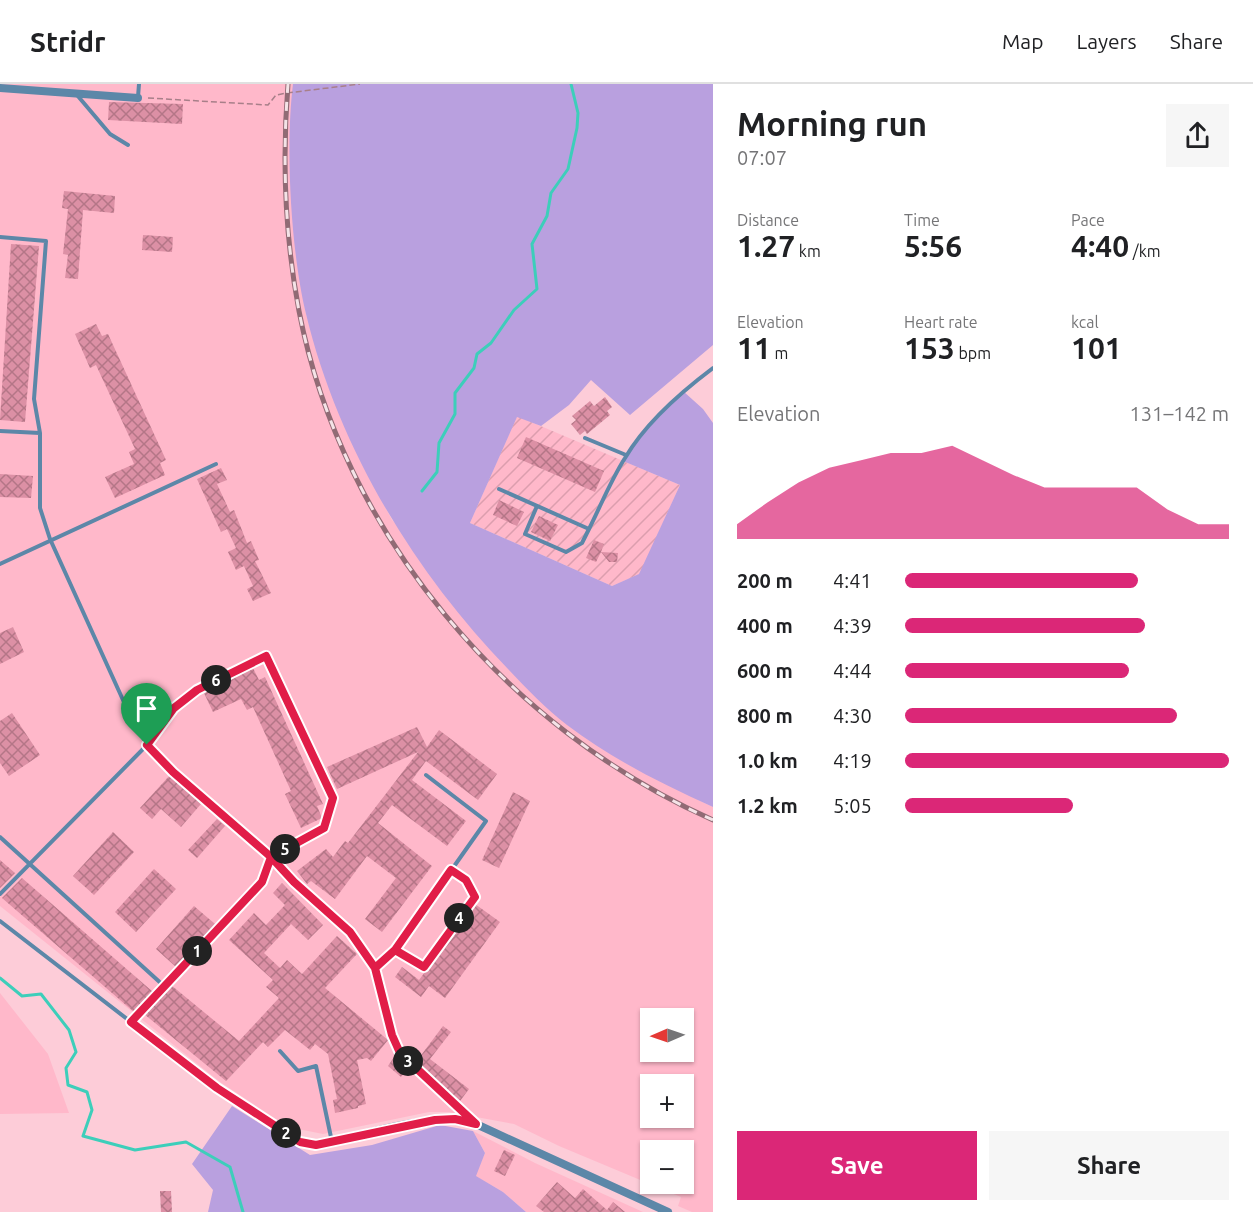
<!DOCTYPE html>
<meta charset="utf-8">
<style>
body{margin:0;font-family:Ubuntu,sans-serif;background:#f6f6f6;color:#202124;height:100vh;display:flex;flex-direction:column;font-size:22px;white-space:nowrap}
*{box-sizing:border-box;margin:0}
p{font-size:20px;color:#757577}
.icon{flex:none;width:33px;height:33px;fill:none;stroke:currentColor;stroke-width:2;stroke-linecap:round;stroke-linejoin:round}
.map{position:relative;flex:1;overflow:hidden}
.side{display:flex;flex-direction:column;background:#fff;width:540px}
.side>*{flex:none}
.needle{width:39px;rotate:268deg}
.controls{position:absolute;left:640px;top:924px;display:grid;gap:12px}
.controls a{display:grid;place-items:center;width:54px;height:54px;border-radius:0px;background:#fff;box-shadow:0 2px 4px #0004;font-size:30px}
.pin{position:absolute;display:grid;place-items:center;width:51px;height:51px;color:#fff;margin:-62px -26px;border-radius:50% 50% 50% 0;rotate:-45deg;box-shadow:0 0 6px #0007}
.pin .icon{rotate:45deg}
.km{position:absolute;width:30px;height:30px;margin:-15px;border-radius:50%;background:#222;color:#fff;font-size:16px;line-height:30px;text-align:center}
.round{display:grid;place-items:center;flex:none;width:63px;height:63px;border-radius:0px;background:#f6f6f6}
.overview{display:flex;align-items:center;justify-content:space-between;height:102px;padding:0 24px}
h1{font-size:33px;font-weight:700;line-height:45px}
.metrics{display:grid;grid-template-columns:repeat(3,1fr);gap:9px;height:102px;padding:6px 24px}
.metrics div{display:grid;align-content:center}
.metrics b{font-size:30px;font-weight:700}
.metrics small{font-size:16px;font-weight:400}
.metrics p{font-size:16px}
.chart{height:168px;padding:12px 24px}
.chart p{display:flex;justify-content:space-between}
.chart svg{width:100%;height:108px;margin-top:6px;fill:#db2777;opacity:.7}
.primary-button{display:flex;gap:12px;margin-top:auto;padding:12px 24px}
.primary-button a{flex:1;height:69px;border-radius:0px;background:#db2777;color:#fff;font-size:24px;font-weight:700;line-height:69px;text-align:center}
.primary-button a+a{background:#f6f6f6;color:#202124}
ul{padding:0 24px;list-style:none;font-size:20px}
li{display:grid;grid-template-columns:96px 72px 1fr;align-items:center;height:45px}
li i{height:15px;border-radius:8px;background:#db2777}
header{display:flex;align-items:center;gap:36px;box-sizing:border-box;height:84px;padding:0 30px;background:#fff;border-bottom:2px solid #e0e0e0}
header strong{font-size:28px}
nav{display:flex;gap:33px;margin-inline-start:auto;font-size:21px}
main{display:flex;flex:1;min-height:0}
.map>svg:first-child{display:block}
.built{fill:#ffb8ca;fill-rule:evenodd}
.industrial{fill:url(#industrial-furrows)}
.grass{fill:#b9a0df}
.lines{fill:none;stroke-linecap:round;stroke-linejoin:round}
.stream{stroke:#3dceba;stroke-width:3}
.building{fill:url(#building-cross-hatch)}
.path{stroke:#a87f89;stroke-width:1.5;stroke-dasharray:6 3;stroke-linecap:butt}
.lane{stroke:#5c87a8;stroke-width:4}
.street{stroke:#5c87a8;stroke-width:8}
.rail-casing{stroke:#916b75;stroke-width:5}
.rail{stroke:#f4e3e7;stroke-width:3;stroke-dasharray:9;stroke-linecap:butt}
.route-casing{stroke:#fff;stroke-width:12}
.route{stroke:#e11d48;stroke-width:8}
</style>
<header>
<strong>Stridr</strong>
<nav><a>Map</a><a>Layers</a><a>Share</a></nav>
</header>
<main>
<div class="map">
<svg width="713" height="1128" viewBox="0 0 713 1128">
<defs>
<pattern id="industrial-furrows" width="10" height="10" patternUnits="userSpaceOnUse" patternTransform="scale(1.5)"><rect width="10" height="10" fill="#ffb8ca"/><path d="M-1 1l2-2M0 10L10 0M9 11l2-2" fill="none" stroke="#dc9eae"/></pattern>
<pattern id="building-cross-hatch" width="8" height="8" patternUnits="userSpaceOnUse" patternTransform="scale(1.5)"><rect width="8" height="8" fill="#dc90a5"/><path d="M0 0l8 8M0 8l8-8" fill="none" stroke="#b47687"/></pattern>
</defs>
<rect width="100%" height="100%" fill="#fdccd8"/>
<path class="built" d="M0,0H293V123L297,174L306,230L326,296L353,361L392,436L698,716L713,723V1128H692L678,1122L681,1113L559,1062L514,1040L449,1028H429L323,1050L288,1043L220,998L0,822ZM651,934H684V968H651ZM651,1000H684V1034H651ZM651,1066H684V1100H651Z
M0,909L48,970L69,1029L0,1030Z
M473,1047L535,1079L643,1128H526L503,1108L475,1092L485,1069Z"/>
<path class="industrial" d="M517,332L680,401L640,490L612,502L470,439Z"/>
<path class="grass" d="M293,0H713V261L630,331L591,296L569,321L541,342L517,333L470,439L612,502L639,490L680,401L623,377L636,357L683,307L703,325L713,339V723C662,700 612,675 567,641C546,625 527,605 508,585C414,488 338,363 306,230C291,168 285,64 293,0Z
M232,1022L310,1071L372,1061L440,1041L473,1047L485,1069L476,1092L503,1108L526,1128H208L213,1106L192,1080Z"/>
<g class="lines">
<path class="stream" d="M422,407L437,388L439,359L455,330V309L474,284L477,270L491,259L514,226L537,205L532,160L547,132L551,109L568,85L577,44L578,29L571,0
M0,894L22,912L41,910L69,946L76,968L66,984L68,1001L87,1008L92,1026L83,1052L135,1066L186,1058L230,1083L243,1128"/>
</g>
<path class="building" d="M109,18L183,20L182,40L108,36Z
M64,107L115,112L114,129L83,126L78,195L65,194L68,171L63,170L68,125L62,124Z
M143,151L173,153L172,168L142,166Z
M11,160L39,162L25,338L0,336Z
M96,240L102,252L108,250L166,376L160,379L165,391L115,414L105,393L134,380L129,368L135,365L96,281L90,284L75,250Z
M605,313L612,323L607,327L610,331L587,350L585,347L580,351L571,340L576,336L572,332L590,317L594,322Z
M526,353L604,387L595,408L517,374Z
M221,384L227,396L217,400L230,428L234,426L247,459L251,457L259,476L255,477L271,509L253,517L247,505L253,502L244,482L236,486L228,468L236,464L227,445L221,448L197,395Z
M0,390L33,392L31,414L0,413Z
M499,416L524,428L517,442L493,431Z
M539,432L558,441L550,457L531,448Z
M594,456L604,460L601,468L618,469L617,478H609L601,468L596,478L586,474Z
M13,543L24,568L0,580V549Z
M253,584L259,596L265,593L323,720L317,722L322,734L301,744L285,710L291,707L253,623L247,626L241,615L213,628L203,607Z
M12,629L40,671L9,692L0,679V637Z
M417,643L427,663L439,646L497,690L478,716L426,677L412,696L466,737L447,762L392,721L378,739L432,782L382,848L365,835L396,794L367,772L335,815L311,797L307,800L297,787L326,765L333,773L345,757L348,759L418,668L337,705L327,683Z
M170,691L201,720L181,743L161,725L152,735L140,724Z
M513,708L530,717L499,784L482,776Z
M217,735L225,742L197,774L188,766Z
M113,748L134,768L94,811L73,792Z
M0,776L15,789L0,804Z
M154,785L176,805L136,848L115,828Z
M22,794L153,908L134,928L2,814Z
M282,799L323,841L308,856L291,840L264,869L280,884L287,876L302,890L337,852L357,870L325,904L388,956L371,977L367,974L357,976L366,1020L358,1022V1024L335,1029L333,1016L337,1015L328,970L315,960L310,966L285,946L268,963L263,958L226,997L144,930L171,901L239,957L279,914L266,903L273,896L229,856L254,829L266,841L285,821L273,809Z
M475,820L500,838L445,914L429,902L421,913L395,893L402,883L419,896Z
M194,822L215,840L176,883L156,865Z
M443,942L451,948L430,975L469,1005L460,1017L416,978Z
M394,973L408,984L401,993L388,982Z
M504,1066L515,1071L505,1092L494,1087Z
M557,1098L575,1114L583,1105L607,1126L613,1118L625,1128H544L536,1122Z
M160,1107H171L172,1128H161Z"/>
<g class="lines">
<path class="path" d="M148,14L268,21L276,11L287,9L360,0
M136,942L211,1000"/>
<path class="lane" d="M77,11L110,50L128,61
M138,13L139,0
M0,153L46,157L34,315L40,349V424L50,455L123,616L147,661L173,688L271,773L294,798L350,848L375,884L391,951L400,969L473,1038
M0,347L40,349
M585,354L626,371
M499,405L589,445C601,421 611,396 625,374C646,338 681,308 713,284
M537,422L525,450L566,468L582,459L589,445
M0,480L216,380
M0,753L164,902
M0,810L147,661L174,624L197,606L266,572L333,714L324,744L271,773L262,798L131,938L0,837
M395,866L424,883L475,813L466,796L451,787
M375,884L395,866L486,737L426,691
M217,1004L300,1058L316,1061L332,1058L316,982L298,987L280,967"/>
<path class="street" d="M0,4L138,14
M332,1058C379,1047 428,1029 476,1040L668,1128"/>
<g class="rail-casing">
<path id="rail" d="M288,0C282,75 285,153 299,227C342,450 508,645 713,736"/>
</g>
<use href="#rail" class="rail"/>
</g>
<g class="lines">
<g class="route-casing">
<path id="route" d="M147,661L173,688L271,773L262,798L131,938L217,1004L300,1058L316,1061L435,1036L455,1035L476,1040L400,969L392,951L375,884L395,866L451,786L466,796L475,813L424,883L395,866L375,884L350,848L294,798L271,773L324,744L333,714L266,572L197,606L174,624L147,661"/>
</g>
<use href="#route" class="route"/>
</g>
</svg>
<div class="controls">
<a><svg class="needle" viewBox="-14 -14 28 28"><path d="M0-13l5 13h-10z" fill="#e53935"/><path d="M0 13l5-13h-10z" fill="#757577"/></svg></a>
<a>+</a>
<a>−</a>
</div>
<div class="pin" style="left:147px;top:661px;background:#1e9e55"><svg class="icon" aria-label="arrive" viewBox="0 0 24 24"><path d="M6 21V4h12l-3 4 3 4H6"/></svg></div>
<b class="km" style="left:197px;top:867px">1</b>
<b class="km" style="left:286px;top:1049px">2</b>
<b class="km" style="left:408px;top:977px">3</b>
<b class="km" style="left:459px;top:834px">4</b>
<b class="km" style="left:285px;top:765px">5</b>
<b class="km" style="left:216px;top:596px">6</b>
</div>
<section class="side">
<div class="overview"><div><h1>Morning run</h1><p>07:07</p></div><a class="round"><svg class="icon" aria-label="share" viewBox="0 0 24 24"><path d="M12 15V3M7 8l5-5 5 5M5 13v7h14v-7"/></svg></a></div>
<div class="metrics">
<div><p>Distance</p><b>1.27<small> km</small></b></div>
<div><p>Time</p><b>5:56</b></div>
<div><p>Pace</p><b>4:40<small> /km</small></b></div>
</div>
<div class="metrics">
<div><p>Elevation</p><b>11<small> m</small></b></div>
<div><p>Heart rate</p><b>153<small> bpm</small></b></div>
<div><p>kcal</p><b>101</b></div>
</div>
<div class="chart"><p><span>Elevation</span>131–142 m</p>
<svg viewBox="0 0 160 44" preserveAspectRatio="none"><path d="M0 44V38L10 29L20 21L30 15L40 12L50 9L60 9L70 6L80 12L90 18L100 23L110 23L120 23L130 23L140 32L150 38L160 38V44z"/></svg>
</div>
<ul>
<li><b>200 m</b>4:41<i style="width:72%"></i></li>
<li><b>400 m</b>4:39<i style="width:74%"></i></li>
<li><b>600 m</b>4:44<i style="width:69%"></i></li>
<li><b>800 m</b>4:30<i style="width:84%"></i></li>
<li><b>1.0 km</b>4:19<i style="width:100%"></i></li>
<li><b>1.2 km</b>5:05<i style="width:52%"></i></li>
</ul>
<div class="primary-button"><a>Save</a><a>Share</a></div>
</section>
</main>
